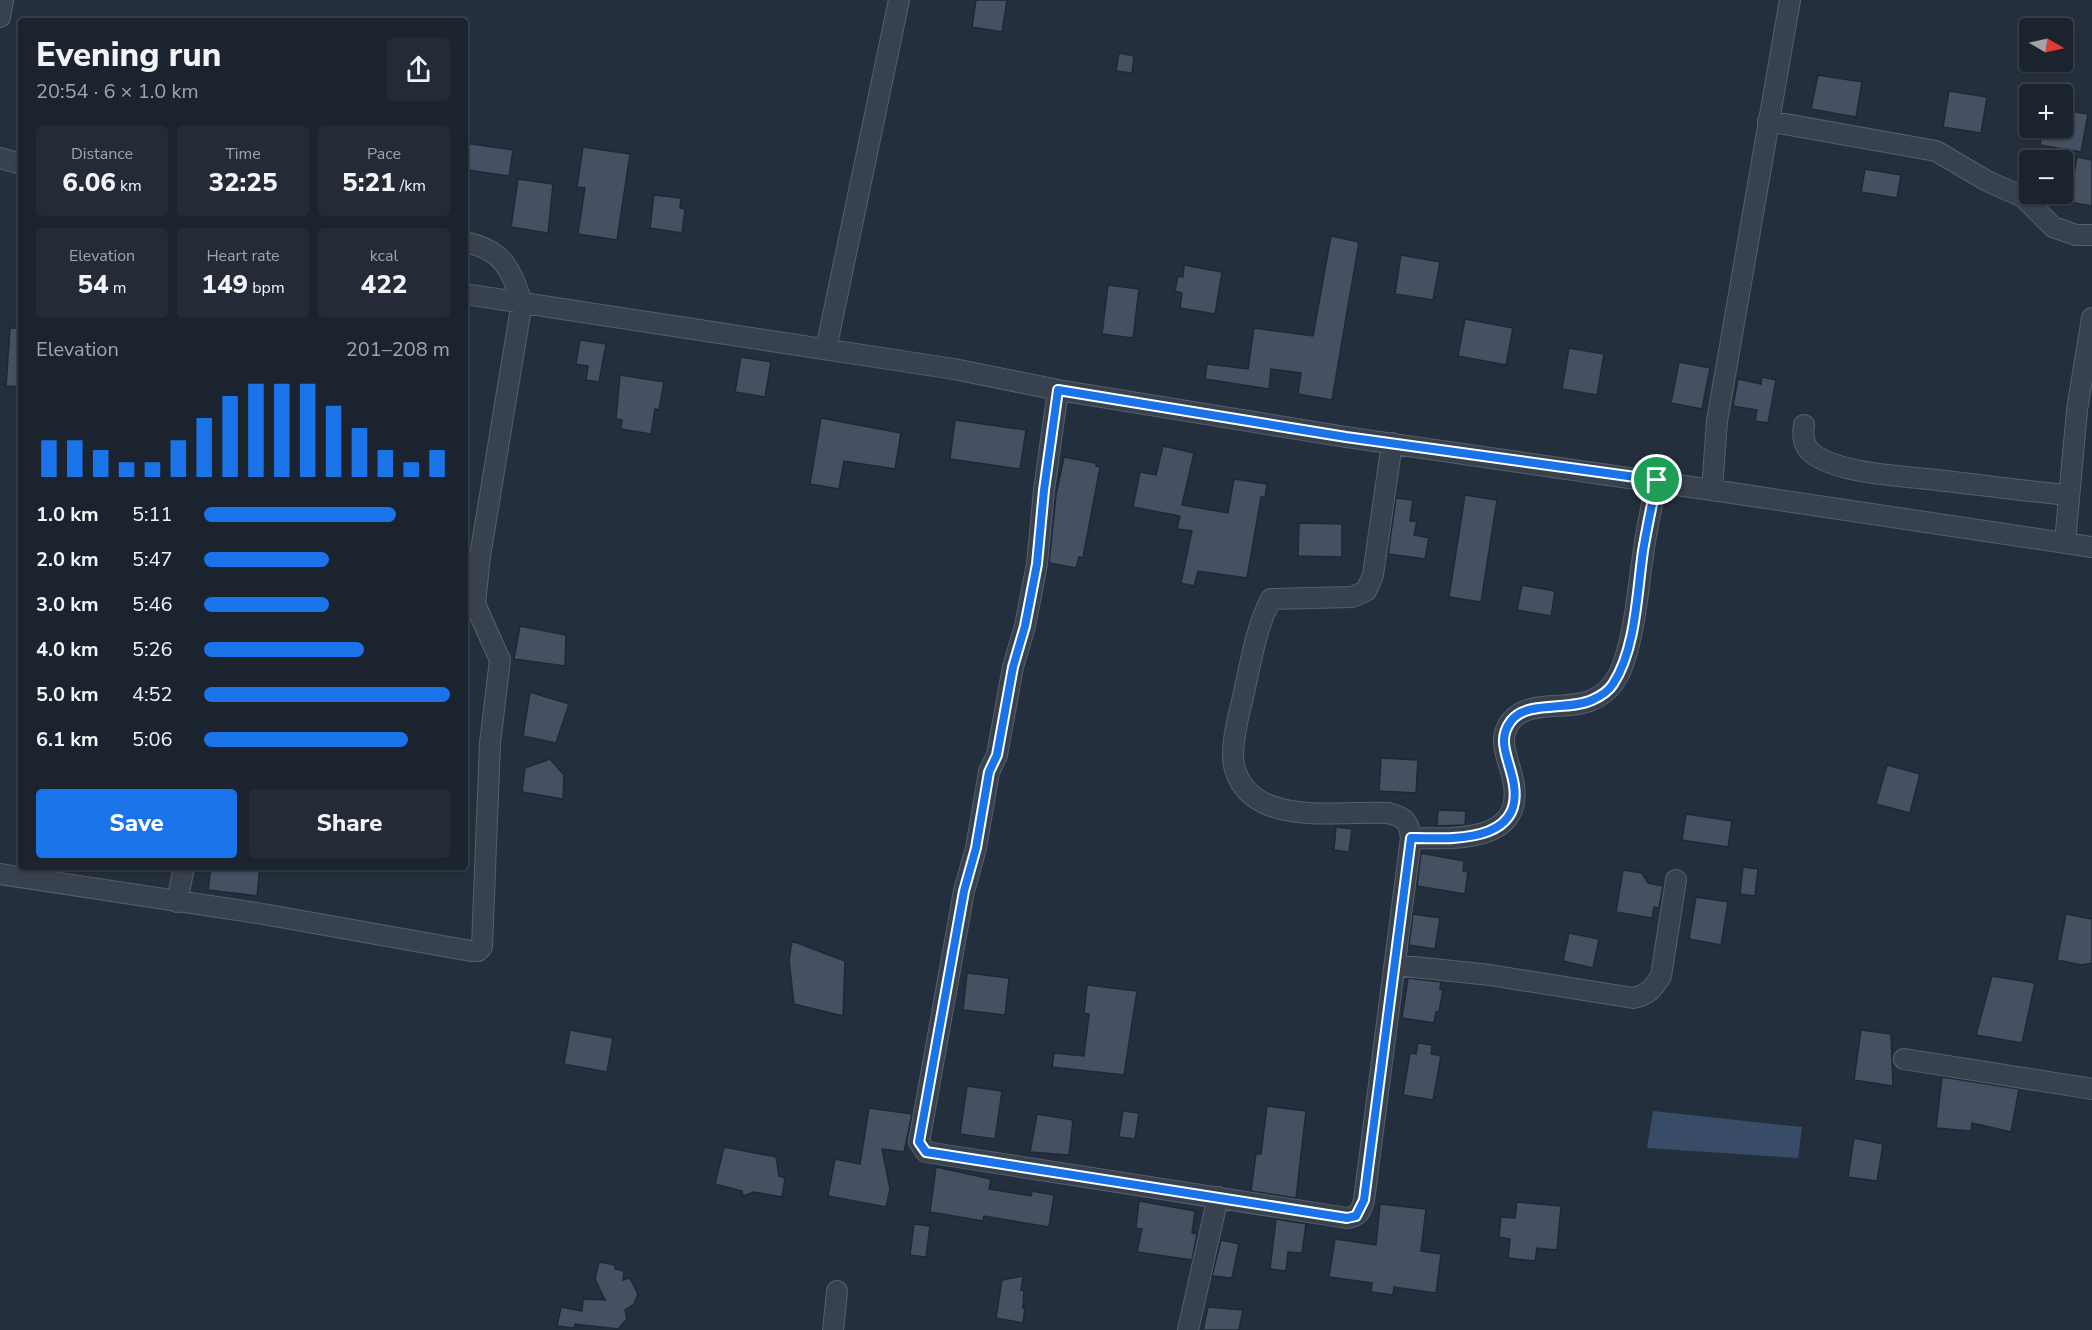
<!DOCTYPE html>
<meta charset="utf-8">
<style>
body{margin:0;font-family:"Nunito Sans",sans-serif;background:#242b36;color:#f1f3f6;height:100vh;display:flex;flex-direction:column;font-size:22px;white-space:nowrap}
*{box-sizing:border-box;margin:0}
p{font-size:20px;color:#a0a4aa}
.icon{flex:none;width:33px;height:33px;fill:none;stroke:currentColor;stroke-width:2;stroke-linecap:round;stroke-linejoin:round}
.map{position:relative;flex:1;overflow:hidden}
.drawer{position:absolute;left:18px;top:18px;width:450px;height:852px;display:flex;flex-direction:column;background:#1b232e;border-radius:6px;box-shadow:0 2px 4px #0004,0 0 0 2px #39404a}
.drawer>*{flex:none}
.needle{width:39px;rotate:99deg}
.buttons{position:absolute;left:2019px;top:18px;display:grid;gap:12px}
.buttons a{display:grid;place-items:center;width:54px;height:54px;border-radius:6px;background:#1b232e;box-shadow:0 2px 4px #0004,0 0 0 2px #39404a;font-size:30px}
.pin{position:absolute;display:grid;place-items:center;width:51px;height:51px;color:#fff;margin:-26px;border:3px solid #fff;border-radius:50%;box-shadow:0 2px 6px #0007}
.round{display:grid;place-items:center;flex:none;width:63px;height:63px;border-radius:6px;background:#242b36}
.summary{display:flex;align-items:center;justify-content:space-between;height:102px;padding:0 18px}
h1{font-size:33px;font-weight:800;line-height:45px}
.metrics{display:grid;grid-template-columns:repeat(3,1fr);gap:9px;height:102px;padding:6px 18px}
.metrics div{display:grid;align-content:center;border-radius:6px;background:#242b36;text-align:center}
.metrics b{font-size:26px;font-weight:800}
.metrics small{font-size:16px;font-weight:400}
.metrics p{font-size:16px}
.chart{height:168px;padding:12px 18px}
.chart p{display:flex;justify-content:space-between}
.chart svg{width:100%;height:108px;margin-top:6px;stroke:#1a73e8;stroke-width:6}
.cta{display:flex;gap:12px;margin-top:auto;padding:12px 18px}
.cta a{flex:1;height:69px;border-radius:6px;background:#1a73e8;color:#fff;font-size:24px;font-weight:800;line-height:69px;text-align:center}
.cta a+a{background:#242b36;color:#f1f3f6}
ul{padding:0 18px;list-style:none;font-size:20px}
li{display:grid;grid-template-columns:96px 72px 1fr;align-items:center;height:45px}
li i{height:15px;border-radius:8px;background:#1a73e8}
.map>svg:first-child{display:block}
.water{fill:#394c67}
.building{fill:#455162;stroke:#1f2835;stroke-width:1.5}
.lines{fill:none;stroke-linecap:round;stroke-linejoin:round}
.minor-casing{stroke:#565f6c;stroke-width:22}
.minor{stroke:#38414e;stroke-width:20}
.route-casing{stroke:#fff;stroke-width:12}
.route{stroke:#1a73e8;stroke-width:8}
</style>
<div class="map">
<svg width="2092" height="1330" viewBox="0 0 2092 1330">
<rect width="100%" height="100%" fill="#242f3e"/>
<path class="water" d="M1653,1111L1802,1127L1798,1158L1647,1148Z"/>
<path class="building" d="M976,0H1007L1002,32L972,27Z
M1119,53L1134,56L1132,73L1116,71Z
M1818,75L1862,82L1856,117L1811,109Z
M1949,91L1987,97L1981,133L1943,127Z
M2062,110L2088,114L2081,152L2040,145L2043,128H2062Z
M465,143L513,150L509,176L467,170L469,158H465Z
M583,147L630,154L617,240L578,234L585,188L577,187Z
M2077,157L2092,160V206L2069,202Z
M1865,169L1901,175L1897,198L1861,192Z
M518,179L553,184L548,233L511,227Z
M654,195L681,198L680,208L685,209L682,233L650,228Z
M1331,236L1359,242L1332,400L1298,394L1301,373L1271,369L1269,389L1205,379L1207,364L1248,369L1254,328L1313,336Z
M1401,255L1440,262L1433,300L1395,294Z
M1184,265L1222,272L1215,314L1180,308L1182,293L1175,291L1178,276L1183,277Z
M1108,285L1139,289L1133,338L1102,334Z
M1465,319L1513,328L1506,365L1458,356Z
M10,328H21V387L6,386Z
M580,340L606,344L599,382L586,380L588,366L576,364Z
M1569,348L1604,354L1597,395L1562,389Z
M741,357L771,362L765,397L735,392Z
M1679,362L1710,368L1702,409L1671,403Z
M620,375L664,382L659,410L655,409L651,434L621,429L622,420L616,419Z
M1762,377L1776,380L1768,423L1755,421L1757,410L1733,406L1738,379L1761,384Z
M821,418L901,433L895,469L844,461L839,489L810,484Z
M955,420L1026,430L1020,469L950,459Z
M1163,446L1194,453L1182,505L1228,513L1234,479L1267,484L1265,497H1261L1247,578L1198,571L1194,586L1181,583L1192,531L1177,529L1180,516L1133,507L1140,472L1156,475Z
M1064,457L1096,463V466L1100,467L1083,558L1079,557L1076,568L1049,563L1056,495Z
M1465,495L1497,500L1481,602L1449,597Z
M1396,498L1413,500L1410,521H1417L1414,535L1429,538L1425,559L1388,554Z
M1299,523L1342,524V557L1298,556Z
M1522,585L1555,591L1551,616L1517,610Z
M520,626L566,635L565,666L514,659Z
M530,692L569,704L556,743L523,736Z
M1381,758L1418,760L1416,793L1379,791Z
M550,759L564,775L563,799L522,792L525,768Z
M1887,765L1920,774L1910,813L1876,804Z
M1438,810L1466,811L1465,825L1437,826Z
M1686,814L1732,821L1728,847L1682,840Z
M1336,827L1352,829L1349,852L1334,850Z
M1421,853L1464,861L1463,871L1468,872L1465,894L1417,886Z
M211,867H260L257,896L208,890Z
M1743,867L1758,869L1755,896L1740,894Z
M1623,870L1642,873L1648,883L1663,886L1659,908L1654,907L1652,918L1616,912Z
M1696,897L1728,902L1721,945L1689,939Z
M1413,914L1440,918L1435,949L1409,945Z
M2066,914L2092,919V963L2082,965L2057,960Z
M1569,933L1599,939L1593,968L1563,961Z
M792,941L845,961L843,1016L794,1004L789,960Z
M967,973L1009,978L1005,1015L963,1010Z
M1992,976L2035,983L2022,1043L1976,1035Z
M1408,978L1441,982L1440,989L1443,990L1439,1012H1436L1434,1023L1402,1018Z
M1087,985L1137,991L1124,1075L1052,1067L1054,1053L1084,1056L1089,1014L1084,1013Z
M570,1030L613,1038L607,1072L564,1064Z
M1861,1030L1891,1034L1893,1086L1854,1080Z
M1418,1043L1432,1045L1431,1054L1441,1056L1433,1100L1403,1095L1410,1053L1416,1054Z
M1942,1077L2019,1089L2011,1132L1972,1123L1971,1131L1936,1128Z
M967,1086L1002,1091L995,1139L960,1134Z
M1267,1106L1306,1111L1296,1198L1251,1191L1256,1154H1261Z
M869,1108L912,1114L904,1152L882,1149L890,1189L886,1207L828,1196L835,1159L860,1164Z
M1123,1111L1139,1113L1135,1139L1119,1137Z
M1037,1114L1073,1120L1069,1155L1030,1152Z
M1854,1138L1883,1144L1877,1181L1848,1177Z
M724,1147L776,1157L779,1176L785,1178L782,1197L754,1192L743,1196L742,1191L715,1184Z
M936,1167L991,1179L989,1189L1031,1196L1032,1191L1054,1195L1049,1227L984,1216L983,1221L930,1212Z
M1139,1201L1195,1211L1192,1233L1197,1234L1192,1260L1137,1252L1142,1229L1136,1228Z
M1517,1202L1561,1206L1557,1250L1537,1248L1535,1261L1508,1258L1510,1239L1499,1237L1501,1217L1515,1218Z
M1380,1204L1426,1209L1421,1251L1441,1254L1436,1293L1394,1287L1393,1295L1371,1292L1372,1283L1329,1277L1335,1239L1376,1245Z
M1276,1219L1306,1224L1302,1253L1288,1252L1286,1271L1270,1269Z
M914,1224L930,1226L926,1257L910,1255Z
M1221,1240L1239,1244L1232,1278L1212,1276Z
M599,1262L615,1265V1269L624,1271L623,1280L630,1278L638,1294L634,1304L625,1310L627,1319L618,1329L575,1324L574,1328L557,1326L561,1307L582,1311L583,1299L605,1300L595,1279Z
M1023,1276L1021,1290L1024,1291L1023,1308H1025L1023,1323L996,1318L1002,1280Z
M1208,1307L1243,1310L1239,1330H1203Z"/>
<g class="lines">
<g class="minor-casing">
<path id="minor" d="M1790,0L1717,421L1712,490L2092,547
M0,17L3,0
M1768,121L1936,151L1987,181L2023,197L2053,227L2076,235H2092
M0,158L21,164
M465,294L954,369L1058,390L1346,437L1712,490
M826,349L899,0
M1058,390L1044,490L1037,564L1025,626L1013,667L997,755L989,772L976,848L964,891L919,1142L926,1152L1347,1218C1359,1216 1361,1211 1364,1200L1411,838C1409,821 1404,817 1388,813C1343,810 1252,829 1235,769C1229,752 1238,718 1242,701C1250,668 1255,629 1271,599L1352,597L1366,591L1373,575L1392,443
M1804,425C1802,437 1804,449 1816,456C1845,474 1903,476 1937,480C1981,485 2024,491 2068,495
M2065,542L2077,410L2092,318
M1411,838C1458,839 1532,843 1511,772C1506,753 1498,738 1511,721C1528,699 1568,711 1592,700C1606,694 1614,685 1620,672C1635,636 1637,594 1643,556C1646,530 1652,505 1657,480
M0,874L263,914L471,951H478L482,947L490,743L500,660L475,604L480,556L522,302C510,268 503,250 465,242
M177,902L184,867
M1395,965L1490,975L1633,998C1648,995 1653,989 1661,976L1676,880
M1904,1059L2092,1089
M833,1330L837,1291
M1188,1330L1218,1197"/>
</g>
<use href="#minor" class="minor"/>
</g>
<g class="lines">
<g class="route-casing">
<path id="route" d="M1058,390L1346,437L1657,480C1652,504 1647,527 1643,551C1637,592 1636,649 1613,684C1608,692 1601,696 1592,700C1568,711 1527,700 1511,721C1498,738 1506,753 1511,772C1532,843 1458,839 1411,838L1364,1200L1356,1216L1347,1218L926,1152L919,1142L964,891L976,848L989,772L997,755L1013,667L1025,626L1037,564L1044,490Z"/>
</g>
<use href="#route" class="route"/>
</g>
</svg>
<div class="buttons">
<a><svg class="needle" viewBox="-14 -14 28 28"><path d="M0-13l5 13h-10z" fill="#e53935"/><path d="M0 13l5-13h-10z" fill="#a0a4aa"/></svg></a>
<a>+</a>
<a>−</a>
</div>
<div class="pin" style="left:1657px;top:480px;background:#1e9e55"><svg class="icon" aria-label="arrive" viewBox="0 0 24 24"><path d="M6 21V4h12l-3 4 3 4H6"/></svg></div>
<section class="drawer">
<div class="summary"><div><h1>Evening run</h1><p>20:54 · 6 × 1.0 km</p></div><a class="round"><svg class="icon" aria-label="share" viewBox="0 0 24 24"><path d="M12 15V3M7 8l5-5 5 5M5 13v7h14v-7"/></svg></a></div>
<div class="metrics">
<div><p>Distance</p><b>6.06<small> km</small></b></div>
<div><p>Time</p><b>32:25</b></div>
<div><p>Pace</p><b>5:21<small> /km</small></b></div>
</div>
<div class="metrics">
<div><p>Elevation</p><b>54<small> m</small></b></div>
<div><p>Heart rate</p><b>149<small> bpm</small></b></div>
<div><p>kcal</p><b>422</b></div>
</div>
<div class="chart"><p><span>Elevation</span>201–208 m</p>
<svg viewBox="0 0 160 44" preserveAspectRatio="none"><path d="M5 44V29M15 44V29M25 44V33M35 44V38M45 44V38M55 44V29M65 44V20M75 44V11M85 44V6M95 44V6M105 44V6M115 44V15M125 44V24M135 44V33M145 44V38M155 44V33"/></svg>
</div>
<ul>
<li><b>1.0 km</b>5:11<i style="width:78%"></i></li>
<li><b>2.0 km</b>5:47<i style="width:51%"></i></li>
<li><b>3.0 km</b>5:46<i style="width:51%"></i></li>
<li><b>4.0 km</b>5:26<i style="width:65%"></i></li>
<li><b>5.0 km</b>4:52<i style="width:100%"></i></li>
<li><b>6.1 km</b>5:06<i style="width:83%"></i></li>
</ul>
<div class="cta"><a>Save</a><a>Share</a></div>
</section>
</div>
